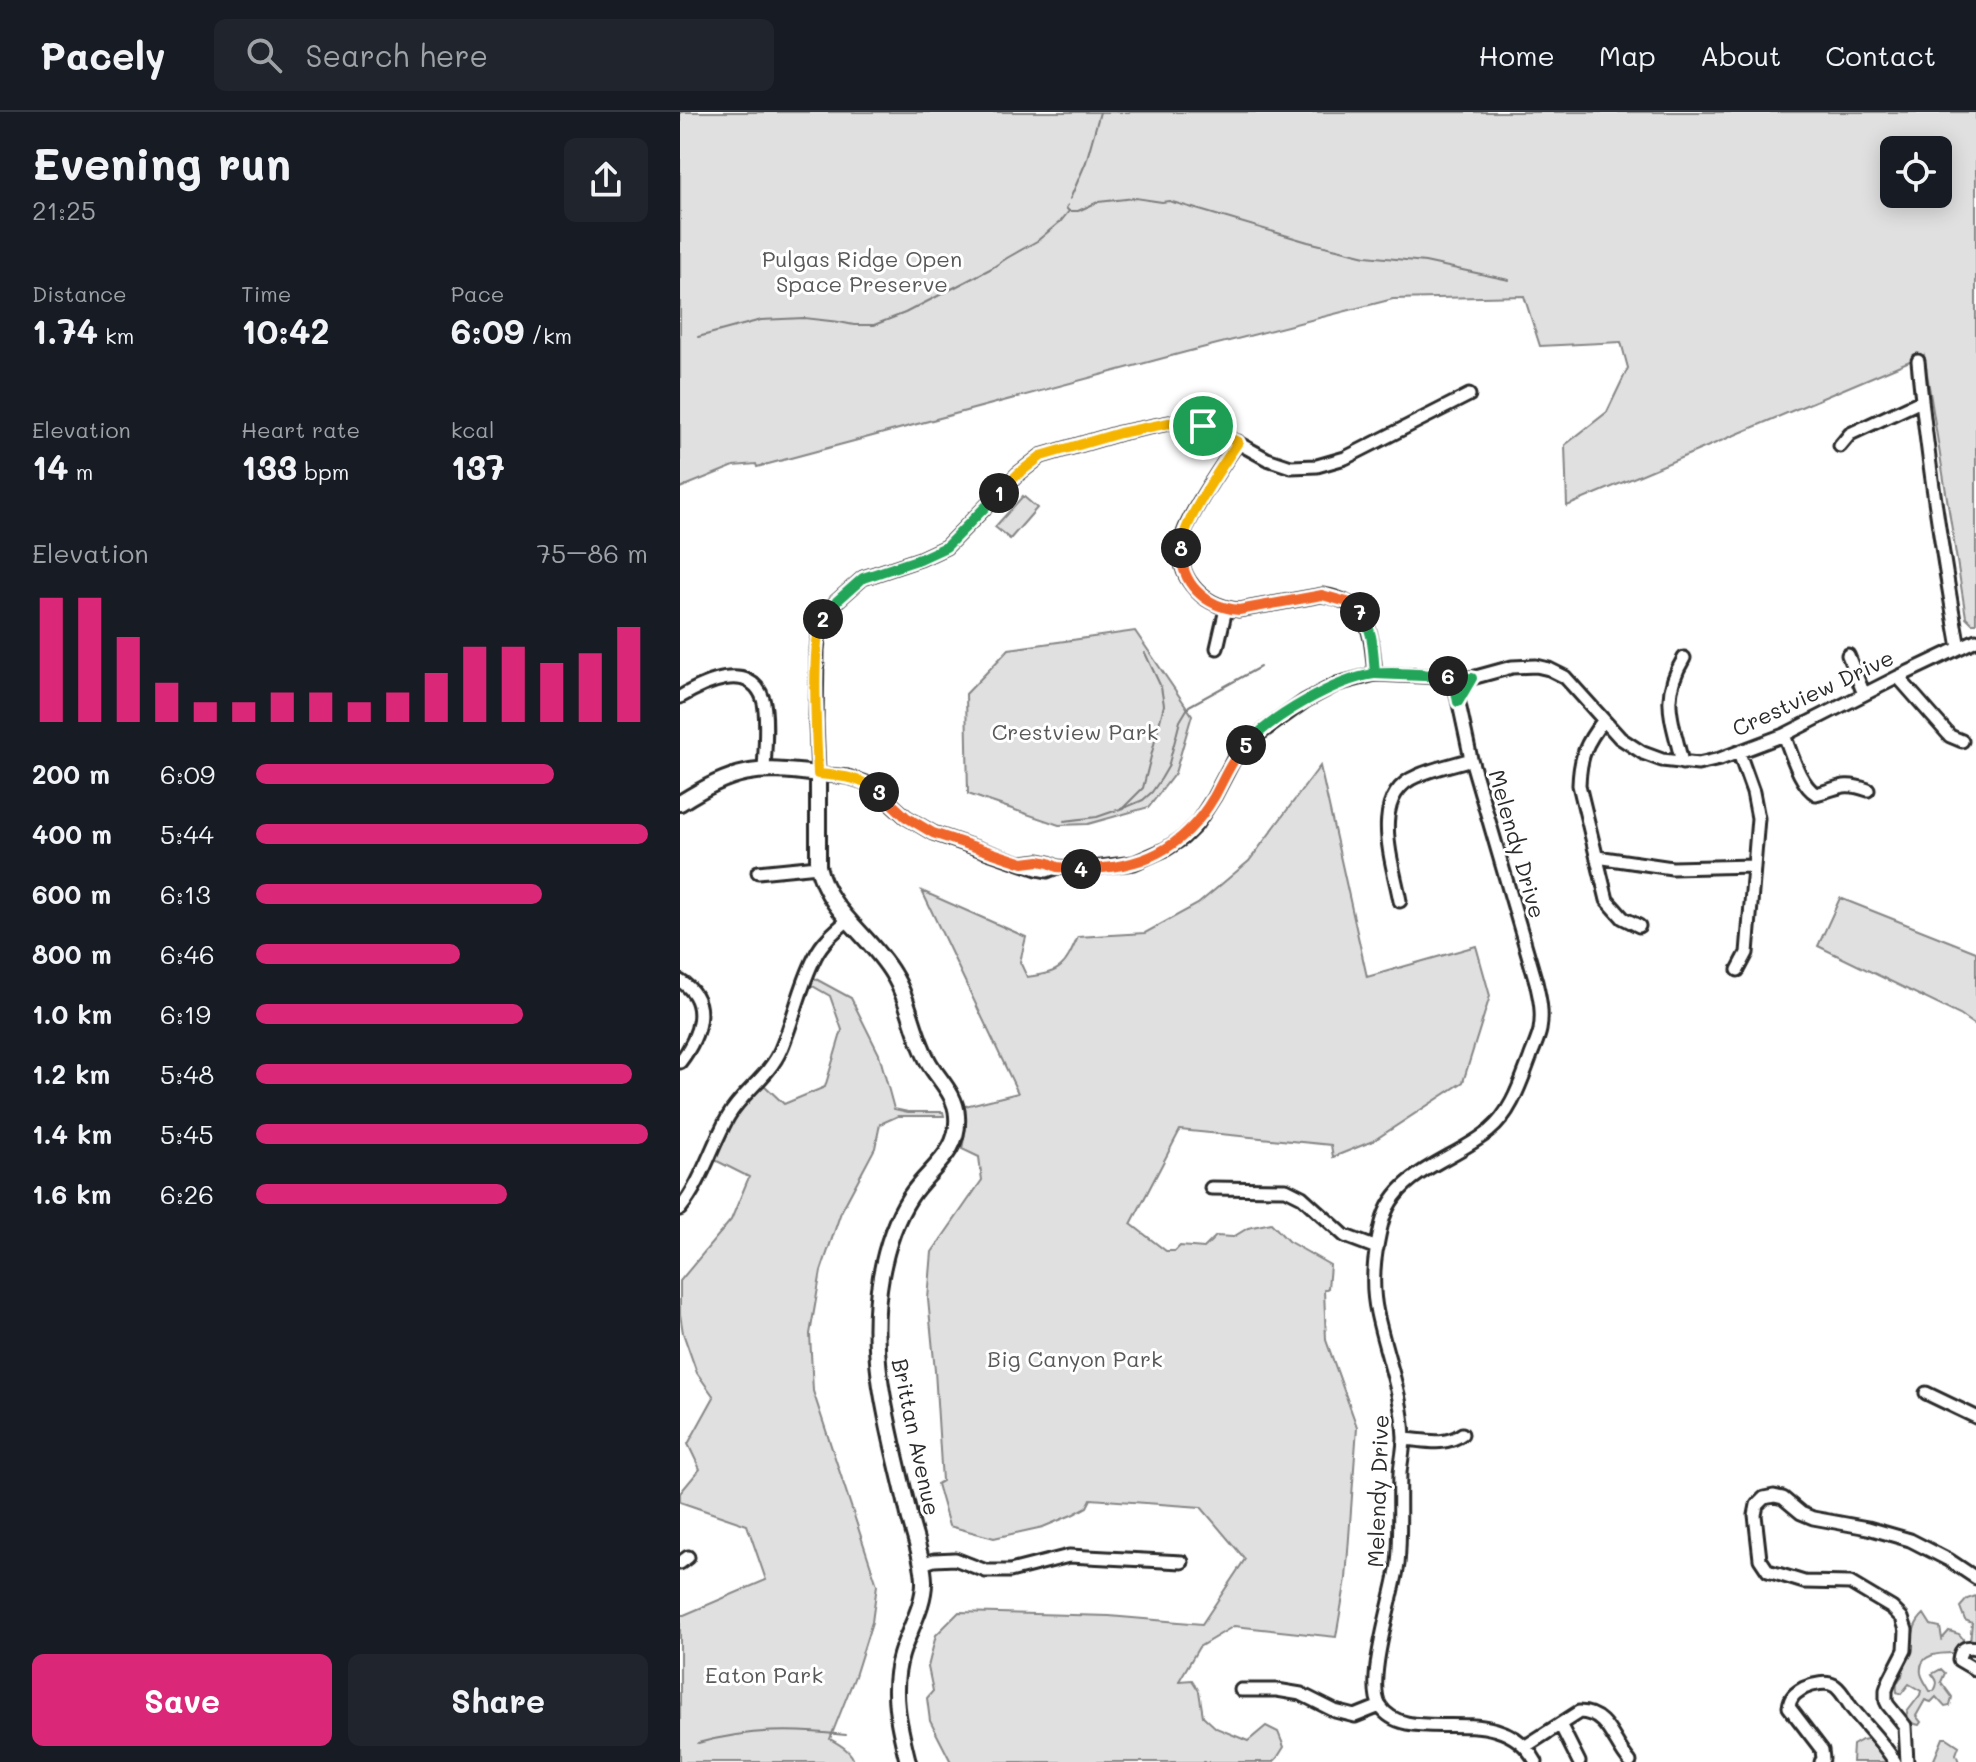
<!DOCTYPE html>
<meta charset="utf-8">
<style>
body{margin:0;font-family:Mali,sans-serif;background:#20242c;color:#f1f3f6;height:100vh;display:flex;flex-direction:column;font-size:30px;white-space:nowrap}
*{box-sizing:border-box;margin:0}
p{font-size:26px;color:#9ea1a6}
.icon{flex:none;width:44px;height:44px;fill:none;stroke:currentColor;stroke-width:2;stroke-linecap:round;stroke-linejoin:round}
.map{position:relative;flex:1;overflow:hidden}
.sheet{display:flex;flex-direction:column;background:#171b24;width:680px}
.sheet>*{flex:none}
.fabs{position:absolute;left:1200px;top:24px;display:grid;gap:16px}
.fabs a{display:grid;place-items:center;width:72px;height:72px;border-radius:12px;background:#171b24;box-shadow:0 4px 20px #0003;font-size:40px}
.pin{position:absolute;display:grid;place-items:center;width:68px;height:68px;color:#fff;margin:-34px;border:4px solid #fff;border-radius:50%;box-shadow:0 2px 8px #0007}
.km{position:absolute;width:40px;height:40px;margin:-20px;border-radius:50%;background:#222;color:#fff;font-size:22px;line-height:40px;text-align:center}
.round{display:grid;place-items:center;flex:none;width:84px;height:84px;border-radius:12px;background:#20242c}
.head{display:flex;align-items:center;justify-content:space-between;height:136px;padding:0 32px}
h1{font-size:44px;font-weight:800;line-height:60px}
.metrics{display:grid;grid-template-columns:repeat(3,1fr);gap:12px;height:136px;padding:8px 32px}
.metrics div{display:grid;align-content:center}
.metrics b{font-size:34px;font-weight:800}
.metrics small{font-size:22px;font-weight:400}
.metrics p{font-size:22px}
.chart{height:224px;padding:16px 32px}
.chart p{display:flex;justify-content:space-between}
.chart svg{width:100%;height:144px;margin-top:8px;stroke:#db2777;stroke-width:6}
.primary-button{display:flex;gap:16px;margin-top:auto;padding:16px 32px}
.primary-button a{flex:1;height:92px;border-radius:12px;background:#db2777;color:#fff;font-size:32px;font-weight:800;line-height:92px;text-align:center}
.primary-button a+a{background:#20242c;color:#f1f3f6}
ul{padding:0 32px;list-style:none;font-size:26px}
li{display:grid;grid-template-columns:128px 96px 1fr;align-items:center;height:60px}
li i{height:20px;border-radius:10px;background:#db2777}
header{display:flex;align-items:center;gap:48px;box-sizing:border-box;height:112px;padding:0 40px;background:#171b24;border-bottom:2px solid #363941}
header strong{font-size:38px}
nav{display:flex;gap:44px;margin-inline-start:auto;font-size:28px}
.search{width:560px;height:72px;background:#20242c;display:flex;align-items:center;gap:20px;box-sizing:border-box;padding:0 28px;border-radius:12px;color:#9ea1a6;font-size:30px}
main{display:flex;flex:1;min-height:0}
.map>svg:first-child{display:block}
.green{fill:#e0e0e0;stroke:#868686;stroke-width:2;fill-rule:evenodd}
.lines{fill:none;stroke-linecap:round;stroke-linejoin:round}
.stream{stroke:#7e7e7e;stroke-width:2}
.minor-casing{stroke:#2b2b2b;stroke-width:17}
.major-casing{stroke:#2b2b2b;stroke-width:20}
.minor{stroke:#fff;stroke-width:11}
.major{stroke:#fff;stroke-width:14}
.split-1-casing{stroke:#fff;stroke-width:16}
.split-2-casing{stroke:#fff;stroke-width:16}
.split-3-casing{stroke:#fff;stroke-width:16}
.split-4-casing{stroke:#fff;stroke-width:16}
.split-5-casing{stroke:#fff;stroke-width:16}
.split-6-casing{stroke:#fff;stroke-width:16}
.split-7-casing{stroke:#fff;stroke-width:16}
.split-8-casing{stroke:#fff;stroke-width:16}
.split-9-casing{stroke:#fff;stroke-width:16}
.split-1{stroke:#f5b400;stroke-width:10}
.split-2{stroke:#22a559;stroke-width:10}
.split-3{stroke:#f5b400;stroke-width:10}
.split-4{stroke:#f0652b;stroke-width:10}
.split-5{stroke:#f0652b;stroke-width:10}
.split-6{stroke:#22a559;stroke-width:10}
.split-7{stroke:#22a559;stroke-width:10}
.split-8{stroke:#f0652b;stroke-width:10}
.split-9{stroke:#f5b400;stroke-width:10}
.labels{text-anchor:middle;stroke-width:6;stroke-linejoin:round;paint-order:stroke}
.park-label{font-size:22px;fill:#585858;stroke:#fff}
.street-label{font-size:22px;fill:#2b2b2b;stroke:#fff}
</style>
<header>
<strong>Pacely</strong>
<div class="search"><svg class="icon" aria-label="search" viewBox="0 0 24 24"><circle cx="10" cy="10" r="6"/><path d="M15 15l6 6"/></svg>Search here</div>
<nav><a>Home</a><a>Map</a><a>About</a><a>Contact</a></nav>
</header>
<main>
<section class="sheet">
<div class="head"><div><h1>Evening run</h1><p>21:25</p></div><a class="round"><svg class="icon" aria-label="share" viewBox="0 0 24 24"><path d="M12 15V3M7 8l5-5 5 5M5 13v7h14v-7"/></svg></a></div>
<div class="metrics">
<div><p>Distance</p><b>1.74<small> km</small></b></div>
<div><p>Time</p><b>10:42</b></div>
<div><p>Pace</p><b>6:09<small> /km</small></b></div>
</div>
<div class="metrics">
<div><p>Elevation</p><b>14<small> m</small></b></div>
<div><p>Heart rate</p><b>133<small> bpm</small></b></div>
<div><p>kcal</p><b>137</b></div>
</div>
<div class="chart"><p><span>Elevation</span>75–86 m</p>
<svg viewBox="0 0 160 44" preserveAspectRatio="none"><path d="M5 44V6M15 44V6M25 44V18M35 44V32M45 44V38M55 44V38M65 44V35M75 44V35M85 44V38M95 44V35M105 44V29M115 44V21M125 44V21M135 44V26M145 44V23M155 44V15"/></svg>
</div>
<ul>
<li><b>200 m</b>6:09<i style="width:76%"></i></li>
<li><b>400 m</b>5:44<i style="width:100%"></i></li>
<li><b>600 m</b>6:13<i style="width:73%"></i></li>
<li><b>800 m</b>6:46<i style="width:52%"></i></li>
<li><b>1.0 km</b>6:19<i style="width:68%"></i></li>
<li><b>1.2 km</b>5:48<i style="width:96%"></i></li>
<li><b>1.4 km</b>5:45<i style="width:100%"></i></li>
<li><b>1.6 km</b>6:26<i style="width:64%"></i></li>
</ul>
<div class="primary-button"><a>Save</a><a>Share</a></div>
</section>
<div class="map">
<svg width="1296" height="1650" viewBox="0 0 1296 1650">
<rect width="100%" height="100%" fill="#fff"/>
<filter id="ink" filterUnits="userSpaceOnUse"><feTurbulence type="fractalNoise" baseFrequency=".0125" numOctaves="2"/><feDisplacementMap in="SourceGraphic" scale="16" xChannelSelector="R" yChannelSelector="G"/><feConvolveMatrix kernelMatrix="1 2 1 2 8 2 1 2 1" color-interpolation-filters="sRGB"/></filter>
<g filter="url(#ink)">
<path class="green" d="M0,0H1296V511H1292L1286,505L1244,243L887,394L885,333L927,300L948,256L941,230L860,234L844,184L713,187L506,240L77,355L76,352L54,354L0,376ZM1214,38H1258V82H1214Z
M343,384L357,396L330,427L315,415Z
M455,519L512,603L495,661L469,695L408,712L379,713L288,682L286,582L329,537Z
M640,654L687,865L796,834L810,884L783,970L693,1029L653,1045L651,1033L500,1018L451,1112L486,1139H495L500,1134L524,1136L536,1124L553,1125L568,1116L591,1111L608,1129L650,1153L648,1176L644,1178L646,1228L677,1315L666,1467L656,1525L554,1514L519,1535L499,1569L512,1568L519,1579L523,1604L536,1616L568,1629L586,1614L598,1620L604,1635L597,1646L593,1650H271L250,1609L247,1586L253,1579L248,1555L256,1523L279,1500L429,1504L522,1512L565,1447L521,1395L411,1387L407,1395L394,1402L363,1415L314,1426L269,1414L257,1372L262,1369L255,1259L248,1187L252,1140L302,1068L299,1045L282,1037L286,1016L285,994L338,981L242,779L346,825L340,850L347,865C382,860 384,856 398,825L465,821L518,792L569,749Z
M1160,786L1296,840V914L1280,903L1138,834Z
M134,866L171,886L199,942L214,997L228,1000H263L264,1004H218L200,1012L195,1036L161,1100L141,1159L130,1222L133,1279L197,1473L192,1510L175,1564L150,1627C159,1632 172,1639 174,1650H0V1503H4L86,1468L67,1413L0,1390V1381L20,1357L8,1332L34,1285L17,1261L3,1221L0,1202V1169L51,1108L69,1065L33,1047L54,1004L84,973L104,992L145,975L162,918L150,884L131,873Z
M1296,1484V1533L1290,1530L1292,1511L1285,1508L1280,1495L1287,1487Z
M1244,1502L1251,1513L1260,1515L1262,1527L1269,1519L1279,1522L1283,1527L1277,1541C1263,1541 1238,1540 1241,1561C1242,1567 1247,1573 1250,1579H1254C1259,1571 1257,1568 1252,1562L1261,1557L1265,1561L1261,1570L1272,1585L1270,1594L1265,1595L1256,1585L1251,1590L1245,1588L1236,1604L1241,1610L1239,1613C1230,1611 1228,1608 1227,1600L1240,1583L1241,1579L1229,1572L1221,1582L1217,1580C1216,1573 1217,1569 1222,1564C1223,1554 1227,1547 1230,1538C1233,1524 1232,1513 1244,1502Z
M1192,1626L1209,1650H1172L1173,1633L1182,1628Z
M1263,1626H1267L1279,1634L1276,1642L1279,1650H1253Z"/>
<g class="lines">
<path class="stream" d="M390,87L406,50L420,0
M389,99H398L418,90L455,86L482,90L489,89L628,130L686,144L745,150L829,168
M18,225L81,208L124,206L159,210L174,213H194L225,201L312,156L327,146L357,129L381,109L389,99L386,96L388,93
M444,696L463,688L472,680L481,667L488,655L500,609L509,594L580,555
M384,709L417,705L443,696L463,676L484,593L481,575L465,541
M18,1631C70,1617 113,1617 166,1623"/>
<g class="minor-casing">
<path id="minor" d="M1238,249C1247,345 1262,441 1279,536
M558,330C543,353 504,408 501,432C499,446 503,462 512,473C524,489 540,496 559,498L642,483C691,490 691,521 695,562
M1160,334L1170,322L1241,289
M537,536L546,497
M1168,543L1184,582
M773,564L791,647L856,870C860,887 863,901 860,918C858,928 853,937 850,946C840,972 831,1001 809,1019C781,1042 737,1055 715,1084C704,1098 701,1113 698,1129C693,1153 692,1178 697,1201C706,1243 722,1282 724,1325C724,1337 721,1349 720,1361C719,1391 721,1421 718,1452C714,1483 685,1569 700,1594C728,1638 820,1583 856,1650
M1218,565L1270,624L1282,629
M0,585C22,572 70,548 83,587C88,602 85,639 84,657
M923,609C906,631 900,644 899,673L927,788L943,806L959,814
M1104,623C1111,640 1120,673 1136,682C1160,676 1163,669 1188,678
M1002,651C993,608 979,587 1004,546
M917,745L992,756L1073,754
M343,751L359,749L369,751L377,755L404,757L454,751L486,737L503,726L516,713L534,685L556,643L571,628L625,589L657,572L695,562L792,566L832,555L856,554L869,557L885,565L940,626L963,641L982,648L1018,652L1040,647L1104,623L1218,565L1296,528
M377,755L367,759L357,757L253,721L226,705L195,677L184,670L168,665L138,662L136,610L137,538L140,511L157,489L183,466L240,447L266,435L338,362L361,344L440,321L489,311L523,314L540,321L587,347L611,355L637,354L665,346L789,283
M78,760L138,754
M720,789C713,751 688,684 737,664C754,656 773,653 791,647
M1058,858L1067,841L1078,706L1073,680L1059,641
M0,869C33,889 19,925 0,950
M531,1076L606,1077L622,1085L665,1124L697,1136
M0,1097C22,1070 31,1035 48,1005C62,980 89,965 101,937C114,907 120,874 135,845C142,830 155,819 168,808
M1246,1281L1296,1305
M724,1327C743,1328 765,1335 782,1322
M0,1451L8,1445
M242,1452L254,1448L275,1447L306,1459H330L389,1444L502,1450
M1296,1536C1286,1534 1280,1536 1279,1548L1296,1558
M561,1578H597L621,1582L655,1599L675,1604L700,1594
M880,1612L899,1650
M846,1634L899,1600C928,1600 933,1631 950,1650
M1141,1650L1143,1647L1142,1638L1109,1595C1110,1585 1115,1581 1124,1576C1133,1572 1147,1569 1155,1574C1162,1579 1166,1588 1171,1595C1185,1613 1203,1630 1215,1650
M1227,1650L1225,1614L1208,1593L1206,1589V1578L1210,1567L1225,1538L1226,1518L1222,1506L1212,1496L1170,1471L1124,1470L1088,1459L1080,1447L1075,1403L1077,1393L1084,1386L1094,1384L1103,1386L1121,1401L1133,1406L1188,1416L1230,1428L1269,1448L1296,1466"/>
</g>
<g class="major-casing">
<path id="major" d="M0,691C54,657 75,654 138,662V754C148,800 190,823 213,862C230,889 233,923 249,951C259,968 276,983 277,1004C280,1042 248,1057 230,1085C215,1108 206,1137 201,1164C186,1248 211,1322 229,1403C234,1424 243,1446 244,1468C245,1493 228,1519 221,1543C210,1579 219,1614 228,1650"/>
</g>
<use href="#minor" class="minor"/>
<use href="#major" class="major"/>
</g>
</g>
<g class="lines" filter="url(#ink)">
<g class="split-1-casing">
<path id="split-1" d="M319,381L338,362L361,344L440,321L489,311L523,314"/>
</g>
<g class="split-2-casing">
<path id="split-2" d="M143,507L157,489L183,466L240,447L266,435L319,381"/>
</g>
<g class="split-3-casing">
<path id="split-3" d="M143,507C130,525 137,634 138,662C161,664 181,665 199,680"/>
</g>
<g class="split-4-casing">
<path id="split-4" d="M199,680L226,705L253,721L343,751L359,749L369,751L377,755L401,757"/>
</g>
<g class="split-5-casing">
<path id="split-5" d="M401,757C460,757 503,738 534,685C544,667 551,648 566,633"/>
</g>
<g class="split-6-casing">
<path id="split-6" d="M566,633C593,604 655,568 694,562C715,559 746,563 768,564"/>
</g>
<g class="split-7-casing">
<path id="split-7" d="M680,500C694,517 693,541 695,562L792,566L778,590L773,564H768"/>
</g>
<g class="split-8-casing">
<path id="split-8" d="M501,436C500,471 525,495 559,498L642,483L667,490L680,500"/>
</g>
<g class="split-9-casing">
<path id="split-9" d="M501,436C502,411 543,353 558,330L523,314"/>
</g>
<use href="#split-1" class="split-1"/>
<use href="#split-2" class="split-2"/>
<use href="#split-3" class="split-3"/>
<use href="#split-4" class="split-4"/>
<use href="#split-5" class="split-5"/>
<use href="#split-6" class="split-6"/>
<use href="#split-7" class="split-7"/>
<use href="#split-8" class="split-8"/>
<use href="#split-9" class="split-9"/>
</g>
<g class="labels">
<g class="park-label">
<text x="182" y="155">Pulgas Ridge Open<tspan x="182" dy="25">Space Preserve</tspan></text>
<text x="395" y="628">Crestview Park</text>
<text x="395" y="1255">Big Canyon Park</text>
<text x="84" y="1571">Eaton Park</text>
</g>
<g class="street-label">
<text transform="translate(1133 581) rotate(-25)" y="8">Crestview Drive</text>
<text transform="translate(837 732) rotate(74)" y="8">Melendy Drive</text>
<text transform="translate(236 1325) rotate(78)" y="8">Brittan Avenue</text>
<text transform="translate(698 1379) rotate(-88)" y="8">Melendy Drive</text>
</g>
</g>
</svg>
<div class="fabs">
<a><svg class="icon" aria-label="locate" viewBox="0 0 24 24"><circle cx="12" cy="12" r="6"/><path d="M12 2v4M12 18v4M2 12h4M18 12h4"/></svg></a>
</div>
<div class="pin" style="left:523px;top:314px;background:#1e9e55"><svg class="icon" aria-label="arrive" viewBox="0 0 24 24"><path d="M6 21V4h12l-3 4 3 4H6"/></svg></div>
<b class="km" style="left:319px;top:381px">1</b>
<b class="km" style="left:143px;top:507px">2</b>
<b class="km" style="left:199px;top:680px">3</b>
<b class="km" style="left:401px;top:757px">4</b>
<b class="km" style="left:566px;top:633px">5</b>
<b class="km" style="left:768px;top:564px">6</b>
<b class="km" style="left:680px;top:500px">7</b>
<b class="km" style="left:501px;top:436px">8</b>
</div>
</main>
